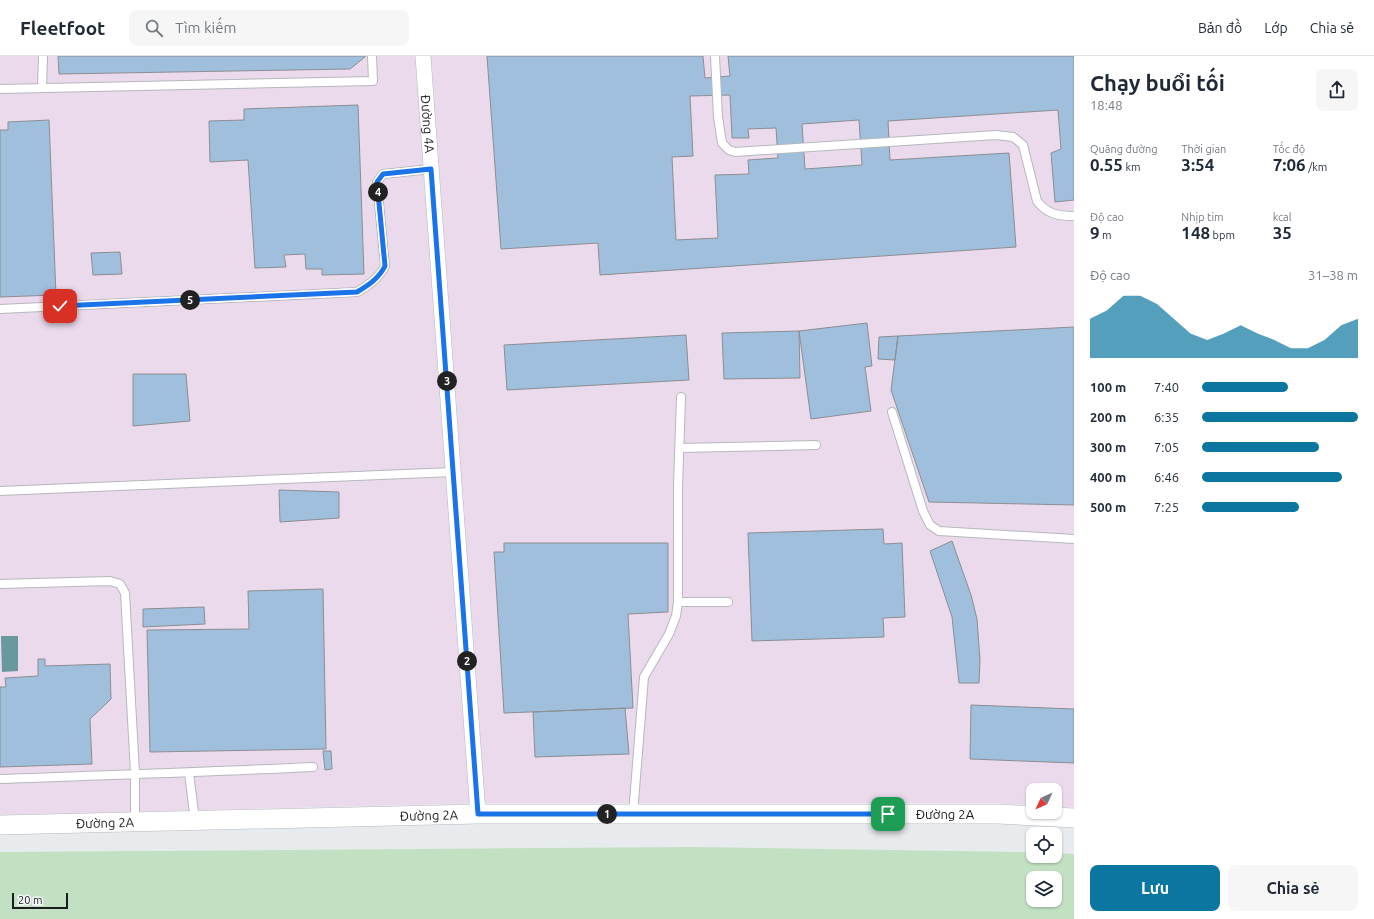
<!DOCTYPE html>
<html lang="vi">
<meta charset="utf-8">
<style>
body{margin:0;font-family:Ubuntu,sans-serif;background:#f6f6f7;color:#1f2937;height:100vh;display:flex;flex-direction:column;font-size:15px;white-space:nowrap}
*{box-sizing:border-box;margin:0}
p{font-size:13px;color:#747a83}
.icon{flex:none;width:22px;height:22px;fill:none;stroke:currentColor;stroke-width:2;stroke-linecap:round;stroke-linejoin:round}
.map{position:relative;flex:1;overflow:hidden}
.panel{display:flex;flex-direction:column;background:#fff;width:300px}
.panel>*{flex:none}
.needle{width:26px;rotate:226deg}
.buttons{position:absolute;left:1026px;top:727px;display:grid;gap:8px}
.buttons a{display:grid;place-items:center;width:36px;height:36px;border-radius:8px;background:#fff;box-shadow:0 1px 3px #0004;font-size:20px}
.scale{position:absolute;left:12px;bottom:10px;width:56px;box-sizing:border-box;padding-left:4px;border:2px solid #1b1c1d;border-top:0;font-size:11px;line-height:14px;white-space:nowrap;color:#1b1c1d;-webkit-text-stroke:3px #f5f8fb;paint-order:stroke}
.pin{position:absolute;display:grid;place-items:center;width:34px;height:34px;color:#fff;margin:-17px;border-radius:8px;box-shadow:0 2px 6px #0006}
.km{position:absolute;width:20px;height:20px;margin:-10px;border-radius:50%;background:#222;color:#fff;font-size:11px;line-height:20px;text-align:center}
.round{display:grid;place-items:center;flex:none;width:42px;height:42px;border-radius:8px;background:#f6f6f7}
.headline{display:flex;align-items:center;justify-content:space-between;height:68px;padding:0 16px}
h1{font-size:22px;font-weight:600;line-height:30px}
.metrics{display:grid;grid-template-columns:repeat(3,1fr);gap:6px;height:68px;padding:4px 16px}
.metrics div{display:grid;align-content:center}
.metrics b{font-size:17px;font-weight:600}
.metrics small{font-size:11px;font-weight:400}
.metrics p{font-size:11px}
.chart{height:112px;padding:8px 16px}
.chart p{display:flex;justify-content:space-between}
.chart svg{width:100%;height:72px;margin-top:4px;fill:#0b77a1;opacity:.7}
.cta{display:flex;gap:8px;margin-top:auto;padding:8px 16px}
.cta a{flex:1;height:46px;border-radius:8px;background:#0b77a1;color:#fff;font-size:16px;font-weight:600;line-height:46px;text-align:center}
.cta a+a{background:#f6f6f7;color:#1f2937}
ul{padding:0 16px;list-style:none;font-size:13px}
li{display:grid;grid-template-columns:64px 48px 1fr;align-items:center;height:30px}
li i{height:10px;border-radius:5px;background:#0b77a1}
header{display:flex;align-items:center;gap:24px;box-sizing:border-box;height:56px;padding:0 20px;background:#fff;border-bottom:1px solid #e0e1e3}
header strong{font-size:19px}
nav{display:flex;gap:22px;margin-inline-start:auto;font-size:14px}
.search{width:280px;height:36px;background:#f6f6f7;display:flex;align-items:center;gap:10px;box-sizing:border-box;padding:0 14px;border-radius:8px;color:#747a83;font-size:15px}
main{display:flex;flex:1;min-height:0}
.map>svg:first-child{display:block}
.industrial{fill:#ebdaec}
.green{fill:#c2e1c2;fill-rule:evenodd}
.water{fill:#67999f}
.building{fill:#a0bfdd;stroke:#8b8e91;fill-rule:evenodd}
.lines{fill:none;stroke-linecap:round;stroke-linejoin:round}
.service-casing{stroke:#b5b8bc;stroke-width:10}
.minor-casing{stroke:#b5b8bc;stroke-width:16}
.tertiary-casing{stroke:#b5b8bc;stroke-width:20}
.service{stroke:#fff;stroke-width:8}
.minor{stroke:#fff;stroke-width:15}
.tertiary{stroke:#fff;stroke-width:19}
.route-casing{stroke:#fff;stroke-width:8}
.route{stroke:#1a73e8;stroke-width:5}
.labels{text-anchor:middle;stroke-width:3.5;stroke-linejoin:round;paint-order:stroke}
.street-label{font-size:13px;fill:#1b1c1d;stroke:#f5f8fb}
</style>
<header>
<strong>Fleetfoot</strong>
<div class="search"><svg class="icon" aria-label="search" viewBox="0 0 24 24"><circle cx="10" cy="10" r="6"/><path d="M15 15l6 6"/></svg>Tìm kiếm</div>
<nav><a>Bản đồ</a><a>Lớp</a><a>Chia sẻ</a></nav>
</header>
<main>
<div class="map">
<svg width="1074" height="863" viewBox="0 0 1074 863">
<rect width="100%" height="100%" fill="#e7ebee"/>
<path class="industrial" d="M0,0H1074V751L1055,750V734H1033V749L997,747H484L0,759Z"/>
<path class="green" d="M691,791L1023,796H1033V800H1055V797L1074,798V863H0V796ZM1033,822H1055V844H1033Z"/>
<path class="water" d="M1,580H18V615L2,616Z"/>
<path class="building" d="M58,0H365V1L350,13L59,18Z
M487,0H703L705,22L730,20L728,0H1074V144L1055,146L1051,97L1061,93L1058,54L888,65L890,104L1009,97L1016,191L600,219L598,187L501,193ZM730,39L732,82H749L748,73L776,72L778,102L748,104L749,118L715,119L718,182L676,184L672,101L693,100L690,40ZM859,64L862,109L805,113L802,68Z
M358,49L364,218L322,219V213H306L305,198L284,199L286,211L255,212L248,104L210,106L209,65L244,64V53Z
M49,64L56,239L0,241V74H8V66Z
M120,196L122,218L93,219L91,197Z
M867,267L872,310L865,311L871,355L811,363L799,275Z
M1074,271V449L929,446L891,334L898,280Z
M799,275L800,322L724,323L722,277Z
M686,279L689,324L507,334L504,289Z
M898,280L895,304L878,303L879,281Z
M133,318H186L190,365L133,370Z
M279,434L339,436V462L280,466Z
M883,473L884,488L902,487L905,561L883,562L884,581L752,585L748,477Z
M952,485L971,539L977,563L980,604L979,627H959L952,561L930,495Z
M504,487H668V556L628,558L633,652L504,657L494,496H504Z
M323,533L326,693L150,696L147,574L249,573L248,535Z
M204,551L205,568L143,571V553Z
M38,603H45V610L110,608L111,643L90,663L92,708L0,711V631H6L5,622L38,620Z
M971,649L1074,653V707L970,703Z
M625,652L629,698L535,701L533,656Z
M323,695H331L332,713L325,714Z"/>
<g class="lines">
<g class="service-casing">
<path id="service" d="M715,0L718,61L722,87L729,94L735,96L996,79L1013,81L1023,89L1037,145C1047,158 1058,160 1074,160
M42,32L43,0
M0,33L373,25L372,0
M0,253L357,236C369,229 379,222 385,210L377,126L383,118L431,113
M892,356L923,455L930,469L939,475L1074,483
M680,392L816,389
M0,435L453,416
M0,528L110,525L120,528L125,537L135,717V766
M678,546H728
M189,717L195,765
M0,723C104,719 209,716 313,711
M633,758L644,621L669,578L676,560L678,546V430L681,341"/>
</g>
<g class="minor-casing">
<g id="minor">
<path id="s1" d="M423,0L478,758"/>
</g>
</g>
<g class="tertiary-casing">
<g id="tertiary">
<path id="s2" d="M0,769L478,758H998L1074,762"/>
</g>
</g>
<use href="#service" class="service"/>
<use href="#minor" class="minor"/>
<use href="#tertiary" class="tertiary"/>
</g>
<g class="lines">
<g class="route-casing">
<path id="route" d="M60,250L357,236C369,229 379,222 385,210L377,126L383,118L431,113L478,758H888"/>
</g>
<use href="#route" class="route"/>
</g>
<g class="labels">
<g class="street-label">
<text dy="5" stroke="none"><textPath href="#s1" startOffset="68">Đường 4A</textPath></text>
<text dy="5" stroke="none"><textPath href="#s2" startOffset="945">Đường 2A</textPath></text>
<text dy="5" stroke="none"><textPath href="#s2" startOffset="429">Đường 2A</textPath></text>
<text dy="5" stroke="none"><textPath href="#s2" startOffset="105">Đường 2A</textPath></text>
</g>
</g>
</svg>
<div class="buttons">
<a><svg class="needle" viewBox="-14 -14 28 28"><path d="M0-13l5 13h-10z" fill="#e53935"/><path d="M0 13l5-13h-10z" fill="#747a83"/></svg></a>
<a><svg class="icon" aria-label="locate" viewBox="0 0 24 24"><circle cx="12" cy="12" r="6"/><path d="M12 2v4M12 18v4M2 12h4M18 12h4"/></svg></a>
<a><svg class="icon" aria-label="layers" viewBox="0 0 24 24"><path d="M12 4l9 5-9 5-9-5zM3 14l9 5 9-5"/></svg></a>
</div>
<div class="scale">20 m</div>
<div class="pin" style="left:888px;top:758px;background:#1e9e55"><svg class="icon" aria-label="arrive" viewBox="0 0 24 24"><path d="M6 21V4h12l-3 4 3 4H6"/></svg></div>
<div class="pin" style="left:60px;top:250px;background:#d93025"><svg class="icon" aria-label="check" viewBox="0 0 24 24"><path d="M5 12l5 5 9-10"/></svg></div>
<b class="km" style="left:607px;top:758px">1</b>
<b class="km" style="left:467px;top:605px">2</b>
<b class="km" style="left:447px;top:325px">3</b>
<b class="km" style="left:378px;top:136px">4</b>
<b class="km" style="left:190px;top:244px">5</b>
</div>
<section class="panel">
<div class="headline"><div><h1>Chạy buổi tối</h1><p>18:48</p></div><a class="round"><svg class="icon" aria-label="share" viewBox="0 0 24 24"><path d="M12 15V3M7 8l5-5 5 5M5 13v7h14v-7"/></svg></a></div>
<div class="metrics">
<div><p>Quãng đường</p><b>0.55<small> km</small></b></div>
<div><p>Thời gian</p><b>3:54</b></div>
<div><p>Tốc độ</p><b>7:06<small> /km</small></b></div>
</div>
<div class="metrics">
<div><p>Độ cao</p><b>9<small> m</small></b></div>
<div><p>Nhịp tim</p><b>148<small> bpm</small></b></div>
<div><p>kcal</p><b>35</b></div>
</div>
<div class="chart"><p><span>Độ cao</span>31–38 m</p>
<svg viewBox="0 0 160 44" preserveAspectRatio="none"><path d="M0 44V20L10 15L20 6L30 6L40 11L50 20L60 29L70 33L80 29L90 24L100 29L110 33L120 38L130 38L140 33L150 24L160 20V44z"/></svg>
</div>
<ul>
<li><b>100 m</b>7:40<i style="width:55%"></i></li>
<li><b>200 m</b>6:35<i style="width:100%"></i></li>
<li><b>300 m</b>7:05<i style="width:75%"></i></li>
<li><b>400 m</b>6:46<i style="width:90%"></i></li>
<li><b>500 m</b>7:25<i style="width:62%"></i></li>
</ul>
<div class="cta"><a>Lưu</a><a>Chia sẻ</a></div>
</section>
</main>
